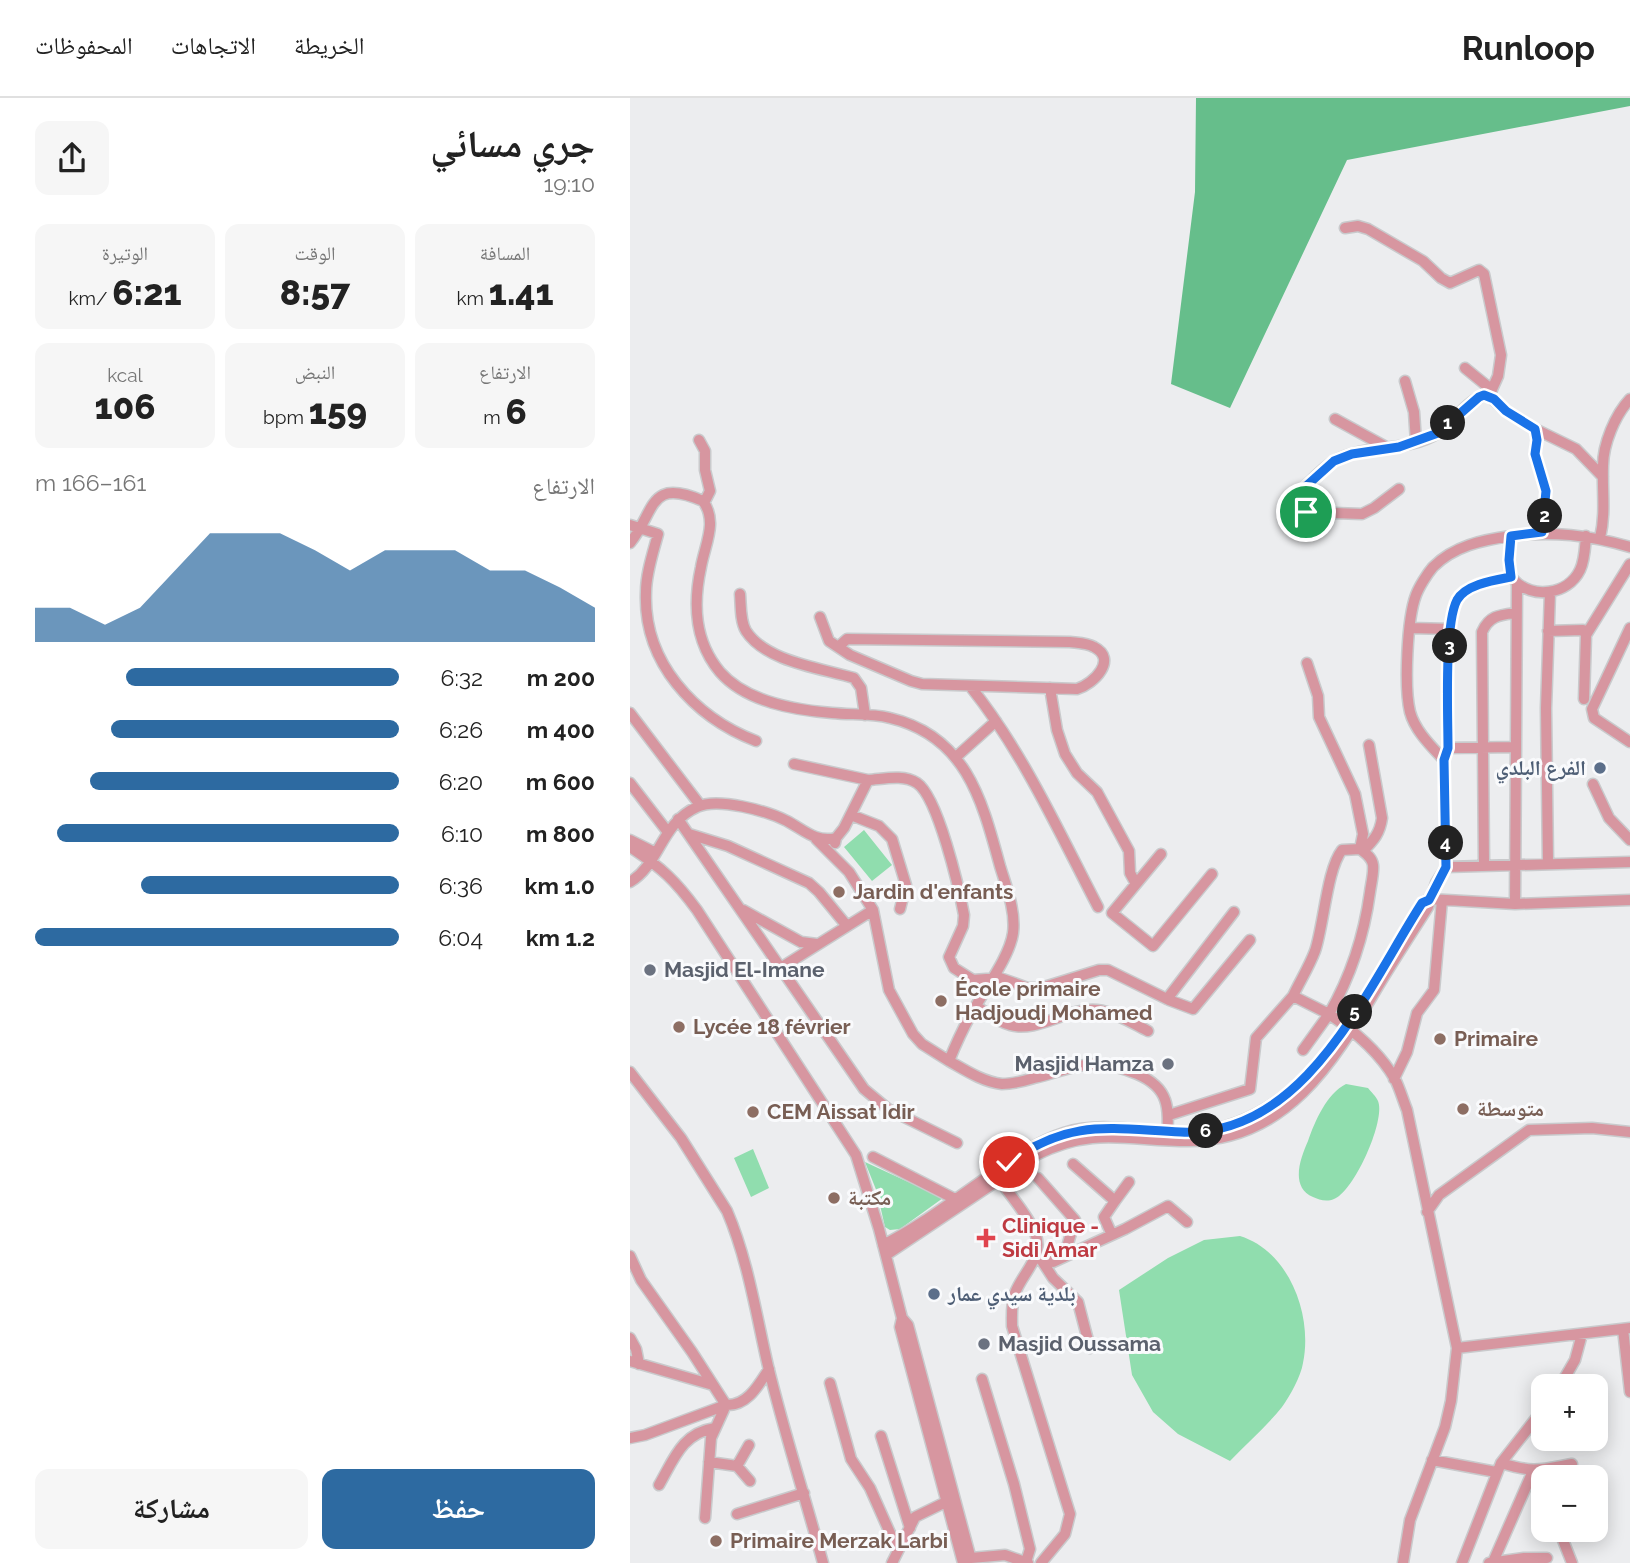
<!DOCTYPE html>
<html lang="ar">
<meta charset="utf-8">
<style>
body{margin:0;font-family:Raleway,"Noto Naskh Arabic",sans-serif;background:#f6f6f6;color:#222;direction:rtl;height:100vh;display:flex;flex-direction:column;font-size:26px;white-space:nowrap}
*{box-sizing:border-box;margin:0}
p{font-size:23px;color:#767676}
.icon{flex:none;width:38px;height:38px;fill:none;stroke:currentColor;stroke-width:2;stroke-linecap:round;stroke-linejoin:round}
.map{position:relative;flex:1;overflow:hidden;direction:ltr}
.drawer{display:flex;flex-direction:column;background:#fff;width:630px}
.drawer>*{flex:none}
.buttons{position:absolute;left:901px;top:1276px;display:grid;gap:14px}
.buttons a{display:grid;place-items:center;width:77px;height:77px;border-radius:14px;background:#fff;box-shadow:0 4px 18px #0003;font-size:35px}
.pin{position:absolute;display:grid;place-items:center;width:60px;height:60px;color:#fff;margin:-30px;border:4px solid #fff;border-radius:50%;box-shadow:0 2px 7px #0007}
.km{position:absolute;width:35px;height:35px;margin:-18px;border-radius:50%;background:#222;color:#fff;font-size:19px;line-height:35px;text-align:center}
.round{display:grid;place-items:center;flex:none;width:74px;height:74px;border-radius:14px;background:#f6f6f6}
.head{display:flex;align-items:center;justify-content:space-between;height:119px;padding:0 35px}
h1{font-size:38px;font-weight:800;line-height:52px}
.figures{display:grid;grid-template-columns:repeat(3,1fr);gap:10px;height:119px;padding:7px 35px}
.figures div{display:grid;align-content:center;border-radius:14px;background:#f6f6f6;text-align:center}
.figures b{font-size:35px;font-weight:800}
.figures small{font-size:19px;font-weight:400}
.figures p{font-size:19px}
.chart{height:196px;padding:14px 35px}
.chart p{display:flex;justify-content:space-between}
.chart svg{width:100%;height:126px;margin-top:7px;fill:#2d6aa1;opacity:.7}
.action{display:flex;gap:14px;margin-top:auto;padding:14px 35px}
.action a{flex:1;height:80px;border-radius:14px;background:#2d6aa1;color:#fff;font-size:28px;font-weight:800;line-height:80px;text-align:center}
.action a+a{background:#f6f6f6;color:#222}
ul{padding:0 35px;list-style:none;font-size:23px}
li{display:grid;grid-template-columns:112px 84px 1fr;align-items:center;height:52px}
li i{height:18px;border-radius:9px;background:#2d6aa1}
header{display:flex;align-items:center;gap:42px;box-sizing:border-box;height:98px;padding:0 35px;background:#fff;border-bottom:2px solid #e0e0e0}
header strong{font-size:33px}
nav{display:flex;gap:38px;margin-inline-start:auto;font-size:24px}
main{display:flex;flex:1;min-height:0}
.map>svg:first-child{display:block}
.green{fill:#90ddae}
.forest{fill:#66be8b}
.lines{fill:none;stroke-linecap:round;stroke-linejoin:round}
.minor-casing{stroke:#c9cacc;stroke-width:13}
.minor{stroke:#d796a0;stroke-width:10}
.route-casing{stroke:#fff;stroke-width:14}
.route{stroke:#1a73e8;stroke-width:9}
.service-dot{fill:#5c6f8a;stroke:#f9fafc;stroke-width:2.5}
.education-dot{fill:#8d6e63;stroke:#f9fafc;stroke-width:2.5}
.worship-dot{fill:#6b7280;stroke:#f9fafc;stroke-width:2.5}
.health-dot{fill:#e0444e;stroke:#f9fafc;stroke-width:2.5}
.labels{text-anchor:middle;stroke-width:6;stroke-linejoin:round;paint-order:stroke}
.service-label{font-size:21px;font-weight:bold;fill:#4e5e75;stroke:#f9fafc;text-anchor:end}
.education-label{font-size:21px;font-weight:bold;fill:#785e54;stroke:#f9fafc;text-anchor:start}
.worship-label{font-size:21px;font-weight:bold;fill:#5b616d;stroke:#f9fafc;text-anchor:start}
.health-label{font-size:21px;font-weight:bold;fill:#be3a42;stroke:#f9fafc;text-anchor:start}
</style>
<header>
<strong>Runloop</strong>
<nav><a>الخريطة</a><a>الاتجاهات</a><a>المحفوظات</a></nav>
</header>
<main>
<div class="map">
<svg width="1000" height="1465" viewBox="0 0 1000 1465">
<rect width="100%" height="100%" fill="#ecedef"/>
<path class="green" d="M234,732L262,767L242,783L214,749Z
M716,986L738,990C741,994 746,998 748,1003C756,1022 724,1094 704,1101C697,1104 689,1102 683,1099C660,1089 670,1061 678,1043C685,1023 697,995 716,986Z
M123,1051L139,1090L121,1099L104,1060Z
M235,1064L313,1100L270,1131L260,1132L255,1129L247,1094Z
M610,1138C659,1153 683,1217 673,1265C671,1278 660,1298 652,1309C637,1328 617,1345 600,1363L548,1336L523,1314L502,1277L489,1192L538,1160L574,1142Z"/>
<path class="forest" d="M566,0H1000V8L717,62L600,310L541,286L565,94Z"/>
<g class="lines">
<g class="minor-casing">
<path id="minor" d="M715,130L728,128L738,131L793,163L811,180L820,185L849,172L854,176L871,257L868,278L859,298
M835,270L862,292
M775,283L784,314L786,344
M705,321L756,349
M905,331L946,351L973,379
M69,342L75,353V372L80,393L74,405
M769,391L744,410L732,416L676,414L667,407L664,399C677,388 689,372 704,363C736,345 777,355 808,335C822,326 842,295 859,298L876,313L905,331L907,342L905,356L916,393L912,434
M0,427L28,436C23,455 16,475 16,494C13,564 64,619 126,643
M970,440C976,415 972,393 973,368C973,346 985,317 1000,301
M0,445C26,413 18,379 73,403C88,424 75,446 71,469C63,506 64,543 90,574C116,604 164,612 202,615C221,617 241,615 260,620C336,638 352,702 370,768C376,788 386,813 383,835C380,857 358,887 347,906C336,924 327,943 319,963C335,972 353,984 372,986C383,986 394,983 404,980C449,969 461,957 507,976C540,990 539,1010 537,1041
M883,481C902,502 938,497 950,472C955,462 955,448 956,438
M110,496C111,507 110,523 116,533C136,564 191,570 224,580L231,590L235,617
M190,519L199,543L220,557L281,583L292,586L447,591C464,586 488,561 464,549C457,545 448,545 440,544L217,541L208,549
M780,530L820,531
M1000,530L962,611L964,620L1000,644
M918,533L953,532L956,537L954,601
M956,537L1000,466
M677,565L688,598L689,619L725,696L733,736L730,751
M340,588C393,654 429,734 468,809
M420,590L427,632L435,656L447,675L467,694L499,753L500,775L506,786
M0,615L70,707
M818,650L884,649
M326,659L366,623
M814,662C802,649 785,633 780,614C774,589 777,521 786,497C789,489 797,476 803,469C824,448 852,442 881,438
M164,666L238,682
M0,685L37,733
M963,686L979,720L1000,742
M221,717L249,728L262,741L276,787L270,811
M48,721L234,991L258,1011L327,1045
M59,736L98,748L179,785L189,794L217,828
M206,740L214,730L238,682C254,681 273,676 287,685C308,699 329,790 334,817L333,828L319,859L324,870L343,882L370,880L398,890H411L469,872H478L539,902L563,911L620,842
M186,741L219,774L243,812L259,892L283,936L292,946L319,963
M0,742L24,754
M0,749C32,770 45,782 67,812L226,1057L249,1131L272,1220L278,1227L342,1465
M733,753C744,742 750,735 752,720L739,647
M531,756L482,815L523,848L582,776
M918,765L916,610L920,494
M854,766L852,534C859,518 869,517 885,515
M816,769L814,662L818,650C818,618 814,527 827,502C836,486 864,482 881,479L879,462L881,438C923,433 959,437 1000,449
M0,784C30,766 31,725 67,709C88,699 137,713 157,723C174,732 186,745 206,740L205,745
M885,806L887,486
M113,812L171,844L187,846
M152,869L243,812
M537,901L604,814
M346,908C356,914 368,924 380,927C408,935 438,909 467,912C485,914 502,925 518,933
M673,952L699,916L663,898C670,883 679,869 685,853C694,826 697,771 712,752L730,751C735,755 742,759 743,767C744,775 741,786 740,794C734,838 721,878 699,916C723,932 750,955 765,981C770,991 773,1002 777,1012L827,1250L821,1303L815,1329L780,1422L773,1465
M0,974L51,1040L97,1113C118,1162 126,1216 138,1268C154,1334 175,1399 193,1465
M764,981L777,954L787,915L804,892L812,802
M539,1017L620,991L626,940L663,898
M243,1059L325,1101
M443,1066L485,1103L474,1119L482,1137
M368,1079C379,1097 397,1115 405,1135C415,1158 393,1174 385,1195C381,1206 382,1217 382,1228L440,1416L435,1436L411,1465
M408,1080L445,1122L434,1159
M485,1103L499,1084
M797,1114L809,1097L899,1032L962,1030L1000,1034
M253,1147C291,1128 325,1101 360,1077C383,1061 406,1044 434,1035C478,1021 522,1038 566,1034C684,1023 736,892 792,805L799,801L885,806L1000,802
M256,1157L406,1057C463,1028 499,1043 558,1043C656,1043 703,965 747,890C763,863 781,836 798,809L806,785L816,769L1000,764
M0,1158L11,1182L62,1254L96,1307C117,1308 128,1288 139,1271
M406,1160L423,1164L495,1131L538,1108L557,1124
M412,1163L423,1180L448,1204L460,1250
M272,1220L270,1229L333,1465
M993,1231L1000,1294
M0,1240L6,1251L9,1266
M827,1250L1000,1230
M0,1263L83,1287
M352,1281L384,1386L400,1451L396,1464
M200,1285L221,1361L240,1390L268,1453
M930,1288L945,1262L952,1236
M251,1338L280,1430
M0,1340L15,1337L96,1307
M802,1362L866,1374
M79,1364L107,1368L120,1383
M871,1365C904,1375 909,1372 942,1366
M107,1368L119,1347
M29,1387C44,1361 52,1335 85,1330
M107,1416L174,1395
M75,1420L81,1340L96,1307
M929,1432L942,1465
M341,1460L375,1457L398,1465
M863,1464L903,1373
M262,1465L285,1419L320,1402
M832,1465L871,1365L914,1310
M859,1465L894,1460H917"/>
</g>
<use href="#minor" class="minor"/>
</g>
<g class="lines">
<g class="route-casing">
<path id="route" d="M379,1064C442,1020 480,1031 551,1034C675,1040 736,892 792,805L799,802L816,769L814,662L818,650C818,618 814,527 827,502C836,486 865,482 881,479L879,462L881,438L912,434L916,393L905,356L907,342L905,331L876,313L864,301L854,297L849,299L808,335L769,349L722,356L704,363L664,399V404L676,414"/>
</g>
<use href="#route" class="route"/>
</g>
<g class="service-dot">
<circle cx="970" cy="670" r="7"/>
<circle cx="304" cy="1196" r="7"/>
</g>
<g class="education-dot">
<circle cx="209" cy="794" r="7"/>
<circle cx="311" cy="903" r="7"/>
<circle cx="49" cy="929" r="7"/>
<circle cx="810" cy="941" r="7"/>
<circle cx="833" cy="1011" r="7"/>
<circle cx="123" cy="1014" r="7"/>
<circle cx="204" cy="1100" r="7"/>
<circle cx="86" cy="1443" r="7"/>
</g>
<g class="worship-dot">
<circle cx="20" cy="872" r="7"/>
<circle cx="538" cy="966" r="7"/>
<circle cx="354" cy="1246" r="7"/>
</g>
<path class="health-dot" d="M352.5 1129.5h7v7h7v7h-7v7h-7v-7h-7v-7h7z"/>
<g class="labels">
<g class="service-label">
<text x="956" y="677">الفرع البلدي</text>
<text x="318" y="1203" text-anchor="start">بلدية سيدي عمار</text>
</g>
<g class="education-label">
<text x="223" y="801">Jardin d'enfants</text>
<text x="325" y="898">École primaire<tspan x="325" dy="24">Hadjoudj Mohamed</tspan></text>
<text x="63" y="936">Lycée 18 février</text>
<text x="824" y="948">Primaire</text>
<text x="847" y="1018">متوسطة</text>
<text x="137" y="1021">CEM Aissat Idir</text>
<text x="218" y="1107">مكتبة</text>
<text x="100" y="1450">Primaire Merzak Larbi</text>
</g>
<g class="worship-label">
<text x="34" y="879">Masjid El-Imane</text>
<text x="524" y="973" text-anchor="end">Masjid Hamza</text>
<text x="368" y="1253">Masjid Oussama</text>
</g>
<g class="health-label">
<text x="372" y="1135">Clinique -<tspan x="372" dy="24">Sidi Amar</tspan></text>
</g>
</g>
</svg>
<div class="buttons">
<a>+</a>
<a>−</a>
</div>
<div class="pin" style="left:676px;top:414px;background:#1e9e55"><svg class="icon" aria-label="arrive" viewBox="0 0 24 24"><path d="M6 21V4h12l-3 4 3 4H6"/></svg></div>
<div class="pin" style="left:379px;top:1064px;background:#d93025"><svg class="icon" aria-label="check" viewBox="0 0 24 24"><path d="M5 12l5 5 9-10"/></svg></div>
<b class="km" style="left:818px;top:325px">1</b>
<b class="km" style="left:915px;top:418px">2</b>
<b class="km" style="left:820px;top:548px">3</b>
<b class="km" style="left:816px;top:745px">4</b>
<b class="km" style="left:725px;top:914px">5</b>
<b class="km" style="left:576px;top:1033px">6</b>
</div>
<section class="drawer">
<div class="head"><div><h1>جري مسائي</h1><p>19:10</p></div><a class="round"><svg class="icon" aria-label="share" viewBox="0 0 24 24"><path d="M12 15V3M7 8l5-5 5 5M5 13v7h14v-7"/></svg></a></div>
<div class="figures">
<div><p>المسافة</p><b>1.41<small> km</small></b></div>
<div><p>الوقت</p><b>8:57</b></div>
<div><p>الوتيرة</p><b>6:21<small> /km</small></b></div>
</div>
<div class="figures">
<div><p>الارتفاع</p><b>6<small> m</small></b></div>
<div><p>النبض</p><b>159<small> bpm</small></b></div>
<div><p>kcal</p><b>106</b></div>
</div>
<div class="chart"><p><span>الارتفاع</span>161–166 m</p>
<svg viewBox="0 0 160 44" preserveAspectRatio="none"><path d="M0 44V32L10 32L20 38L30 32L40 19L50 6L60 6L70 6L80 12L90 19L100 12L110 12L120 12L130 19L140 19L150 25L160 32V44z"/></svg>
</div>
<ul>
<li><b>200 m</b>6:32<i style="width:75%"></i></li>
<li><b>400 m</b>6:26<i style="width:79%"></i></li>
<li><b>600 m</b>6:20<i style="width:85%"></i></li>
<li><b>800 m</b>6:10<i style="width:94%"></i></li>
<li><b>1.0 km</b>6:36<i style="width:71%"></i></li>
<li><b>1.2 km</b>6:04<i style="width:100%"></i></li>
</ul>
<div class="action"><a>حفظ</a><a>مشاركة</a></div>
</section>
</main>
